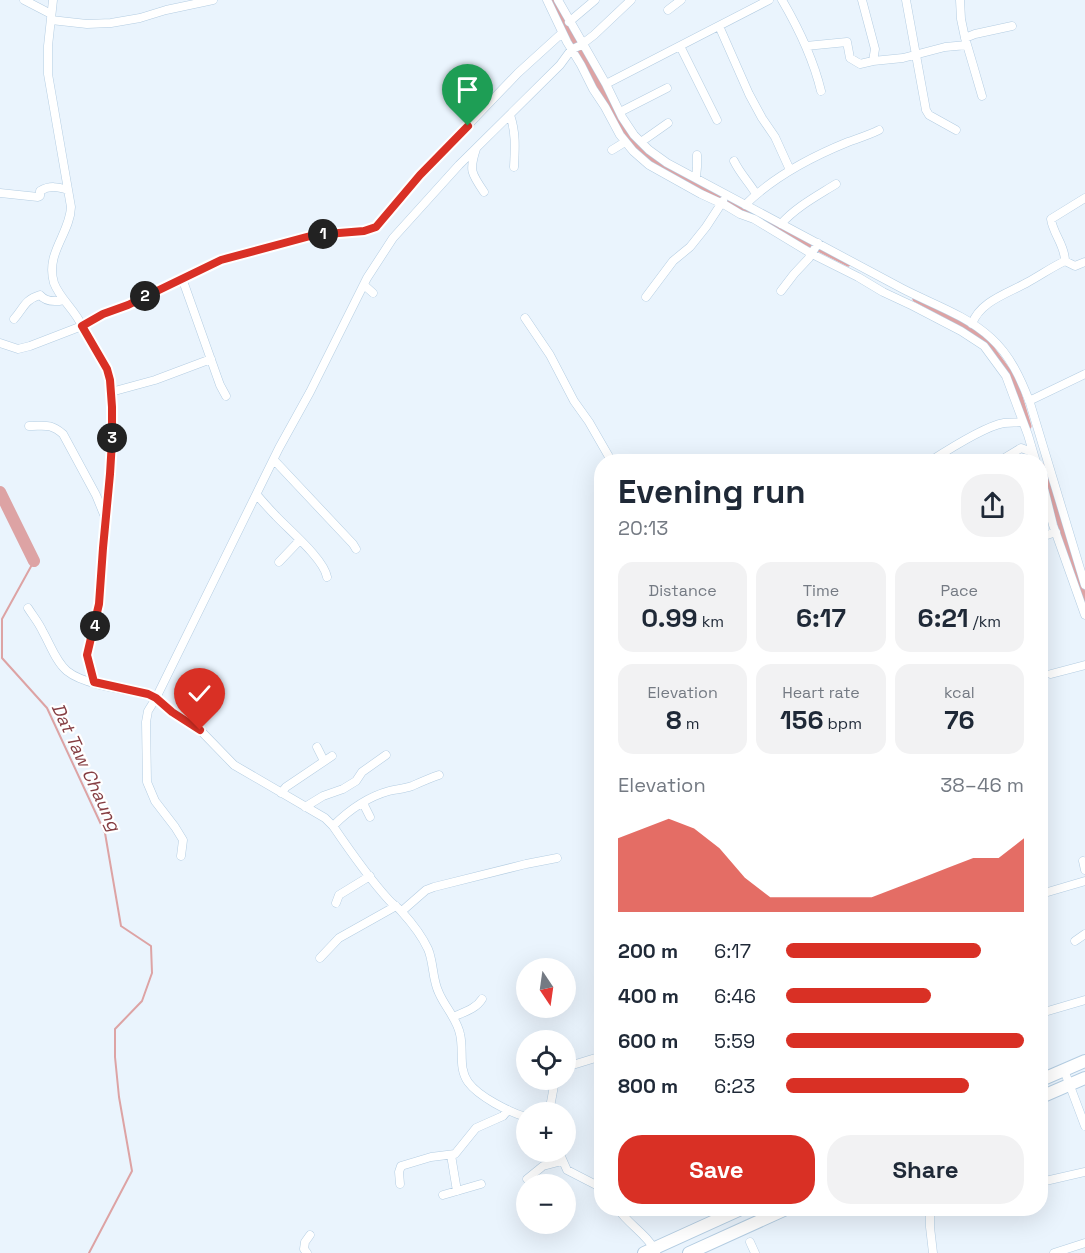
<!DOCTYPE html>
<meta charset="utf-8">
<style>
body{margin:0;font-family:"Space Grotesk",sans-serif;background:#f2f2f3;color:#1f2937;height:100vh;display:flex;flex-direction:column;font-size:22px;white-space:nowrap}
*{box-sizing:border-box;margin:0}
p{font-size:20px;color:#747a83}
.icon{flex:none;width:33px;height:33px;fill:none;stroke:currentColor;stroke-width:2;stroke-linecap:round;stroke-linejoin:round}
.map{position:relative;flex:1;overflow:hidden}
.side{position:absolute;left:594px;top:454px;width:454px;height:762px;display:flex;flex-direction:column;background:#fff;border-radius:24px;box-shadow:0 6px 24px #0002}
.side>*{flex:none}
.needle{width:39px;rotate:167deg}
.controls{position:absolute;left:516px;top:958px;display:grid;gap:12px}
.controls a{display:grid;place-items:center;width:60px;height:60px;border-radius:50%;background:#fff;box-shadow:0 6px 24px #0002;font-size:30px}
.pin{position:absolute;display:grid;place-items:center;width:51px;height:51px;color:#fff;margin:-62px -26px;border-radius:50% 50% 50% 0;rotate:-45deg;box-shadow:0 0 6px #0007}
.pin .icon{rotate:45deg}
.km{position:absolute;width:30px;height:30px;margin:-15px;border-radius:50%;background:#222;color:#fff;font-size:16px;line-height:30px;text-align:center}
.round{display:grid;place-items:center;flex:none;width:63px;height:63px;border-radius:24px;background:#f2f2f3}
.headline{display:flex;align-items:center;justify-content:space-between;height:102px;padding:0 24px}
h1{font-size:33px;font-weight:700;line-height:45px}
.figures{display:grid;grid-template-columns:repeat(3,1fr);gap:9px;height:102px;padding:6px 24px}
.figures div{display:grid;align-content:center;border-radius:15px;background:#f2f2f3;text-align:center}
.figures b{font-size:26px;font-weight:700}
.figures small{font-size:16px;font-weight:400}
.figures p{font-size:16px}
.chart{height:168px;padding:12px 24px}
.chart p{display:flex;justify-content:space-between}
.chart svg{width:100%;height:108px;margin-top:6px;fill:#d93025;opacity:.7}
.action{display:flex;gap:12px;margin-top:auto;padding:12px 24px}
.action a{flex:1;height:69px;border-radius:24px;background:#d93025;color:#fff;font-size:24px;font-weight:700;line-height:69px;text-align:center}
.action a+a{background:#f2f2f3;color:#1f2937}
ul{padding:0 24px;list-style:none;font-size:20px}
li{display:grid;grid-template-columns:96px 72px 1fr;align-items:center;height:45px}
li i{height:15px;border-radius:8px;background:#d93025}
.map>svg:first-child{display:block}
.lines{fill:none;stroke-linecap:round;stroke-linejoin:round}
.stream{stroke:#dda3a4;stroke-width:2}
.canal{stroke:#dda3a4;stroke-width:7}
.river{stroke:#dda3a4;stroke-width:12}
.street-casing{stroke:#b4cde2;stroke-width:9}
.primary-casing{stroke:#b4cde2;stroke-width:14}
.street{stroke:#fff;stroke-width:8}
.primary{stroke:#fff;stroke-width:12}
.route-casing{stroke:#fff;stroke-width:12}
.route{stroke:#d93025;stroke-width:8}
.labels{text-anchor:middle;stroke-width:4.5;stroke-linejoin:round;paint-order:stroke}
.water-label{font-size:18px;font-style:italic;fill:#853d42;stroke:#fff}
</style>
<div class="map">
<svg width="1085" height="1253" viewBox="0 0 1085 1253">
<rect width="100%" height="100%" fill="#eaf4fd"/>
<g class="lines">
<path class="stream" d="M34,561L2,619V658L47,708L105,833L121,926L151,946L152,973L142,1001L115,1029V1057L119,1097L132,1171L89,1253"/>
<path class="canal" d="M552,0L628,138L642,152L718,197L848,263
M916,299L950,317L977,334L989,346L1014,380L1028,426
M1041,466L1085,602"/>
<path class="river" d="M0,492L34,561"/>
<g class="street-casing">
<path id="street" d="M24,0L51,14
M53,0L48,46V74L71,207C70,234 45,253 54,283C60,299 75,310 82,326L103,314L128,305L221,260L314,235L364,231L376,227L420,175L518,73L562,33
M547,0L567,42L581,65L593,89L605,107L620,135L633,151L649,165L701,194L725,205L740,214L754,219L812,254L858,277L883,292L913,306L961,331L984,346L1006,376L1028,435L1036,462
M558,0L606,84L622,117L634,135L649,150L667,163C746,205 825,247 903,289C932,304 966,315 991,338C1010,355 1021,379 1030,403L1085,585
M782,0C799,29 813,58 821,91
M862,0L875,49L873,61
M906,0L926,110L929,115L956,130
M960,0L961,19L965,38L973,65L982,96
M668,10L681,0
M51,20L87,24L111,23L140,18L166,10L213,0
M569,22L595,0
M719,26L749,94L762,118L775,137L790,170
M965,38L975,34L1012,26
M680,46L717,120
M806,46L847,42L850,58L860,64L873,61L903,58L945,47L967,45
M606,84L769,0
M620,112L667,88
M510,115C516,132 515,148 514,167
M641,142L668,123
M476,149C469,170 471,173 484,192
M612,150L625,142
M734,161C741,175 749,182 756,194
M696,178L697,167V155
M0,193L38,197L40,196V191C50,185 58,187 68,190
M745,205C774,176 811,157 848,142C859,138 869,135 879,130
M781,224C796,207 817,196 836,184
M1065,261C1065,245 1053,234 1051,219L1085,198
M182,278L220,385L226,396
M364,285L373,293
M781,291L794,274L809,258L818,243
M646,297L673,261L690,247L706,227L723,201
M525,318L550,355L574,401L589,422L612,462
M14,319C24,308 24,300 40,295C46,302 55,302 64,300
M972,324C980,301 1009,293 1028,282C1041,275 1052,267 1065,261L1075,266L1085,262
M0,343L18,349L30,346L82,326L107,369L109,380L112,407V441L110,474L103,548L99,604L87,655L94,682
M111,392L155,380L211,359
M1029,401L1085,374
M29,426C45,426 50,423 63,434L96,495L105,517
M274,460L353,544L356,549
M929,462C946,451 985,426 1004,423C1011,422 1017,423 1023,422
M998,462L1021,448L1032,452
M1041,477L1053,525L1085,615
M257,495C263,502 269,509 276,516C289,530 324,559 327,577
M1041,537L1056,532
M279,562L300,540
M28,608C33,616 39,623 43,632C50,644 56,662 67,671C84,685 126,690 148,694L156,698L172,712L200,730L234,765L325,818L333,826C350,851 368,877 388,899C392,904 398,907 402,912C411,922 422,936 428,949C434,963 432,979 439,993C445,1007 457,1019 460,1034C464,1050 458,1068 468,1082C479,1097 509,1112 526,1117
M1051,674L1085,665
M317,747L324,761
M281,793L286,787L332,756
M363,803L370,817
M305,807L323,796L343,789L356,781L362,772L386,755
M333,826C348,811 367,797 389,791C397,789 404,789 412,786C421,782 430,778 439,775
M181,856L183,840L175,827L155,801L147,782L146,722L148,711L156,698L279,448L310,392L367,278L393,238L459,165L560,65L571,50L581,45L594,35L631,0
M1083,861L1085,870
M1041,894L1085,881
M336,903L339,895L370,876
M402,911L426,890L434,887L526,864L557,858
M1075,941L1085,934
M320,958L339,938L396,906
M1041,1013L1085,1000
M453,1017C464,1012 476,1009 482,999
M566,1067L602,1056
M1064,1070L1085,1126
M549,1113L555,1080
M559,1152L567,1170L602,1188
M451,1155L457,1191
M527,1179L543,1166L562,1161
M1041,1182L1085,1172
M400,1184L399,1172L401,1166L431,1157L455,1154L476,1128L503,1116L508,1110
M443,1195L481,1184
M618,1209C629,1225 647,1234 656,1252
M930,1209V1227L933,1253
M750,1242L755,1253
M307,1253L304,1249L305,1242L310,1235
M1054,1253L1085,1243"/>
</g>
<g class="primary-casing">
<path id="primary" d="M1041,1080L1085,1061
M1041,1097L1085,1078
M644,1253L741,1209
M689,1253L786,1209"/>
</g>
<use href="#street" class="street"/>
<use href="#primary" class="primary"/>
</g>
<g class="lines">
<g class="route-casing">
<path id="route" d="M200,730L172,712L156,698L148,694L94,682L87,655L99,604L103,548L110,474L112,441V407L110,380L107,369L82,326L103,314L128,305L221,260L314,235L364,231L376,227L420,175L468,126"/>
</g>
<use href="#route" class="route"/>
</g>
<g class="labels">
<g class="water-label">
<text transform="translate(86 767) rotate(65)" y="6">Dat Taw Chaung</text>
</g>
</g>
</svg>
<div class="controls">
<a><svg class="needle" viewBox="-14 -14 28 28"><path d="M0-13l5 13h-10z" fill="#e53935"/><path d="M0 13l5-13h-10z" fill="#747a83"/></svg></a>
<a><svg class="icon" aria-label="locate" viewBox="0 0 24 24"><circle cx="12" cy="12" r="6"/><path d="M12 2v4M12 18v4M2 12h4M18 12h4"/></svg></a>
<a>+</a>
<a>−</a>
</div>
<div class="pin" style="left:468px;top:126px;background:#1e9e55"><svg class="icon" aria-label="arrive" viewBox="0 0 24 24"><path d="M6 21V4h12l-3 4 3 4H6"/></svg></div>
<div class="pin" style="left:200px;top:730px;background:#d93025"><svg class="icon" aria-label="check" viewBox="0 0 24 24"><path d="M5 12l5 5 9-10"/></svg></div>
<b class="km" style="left:323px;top:234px">1</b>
<b class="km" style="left:145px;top:296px">2</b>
<b class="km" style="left:112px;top:438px">3</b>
<b class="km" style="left:95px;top:626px">4</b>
<section class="side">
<div class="headline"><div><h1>Evening run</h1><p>20:13</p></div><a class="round"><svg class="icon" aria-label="share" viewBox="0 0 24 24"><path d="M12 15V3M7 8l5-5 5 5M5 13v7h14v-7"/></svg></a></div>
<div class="figures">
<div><p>Distance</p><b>0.99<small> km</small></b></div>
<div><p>Time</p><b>6:17</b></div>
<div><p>Pace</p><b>6:21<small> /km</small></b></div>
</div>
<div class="figures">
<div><p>Elevation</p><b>8<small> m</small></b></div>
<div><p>Heart rate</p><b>156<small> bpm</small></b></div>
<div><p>kcal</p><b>76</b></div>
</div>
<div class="chart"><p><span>Elevation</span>38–46 m</p>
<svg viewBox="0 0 160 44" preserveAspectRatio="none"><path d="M0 44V14L10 10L20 6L30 10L40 18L50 30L60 38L70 38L80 38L90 38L100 38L110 34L120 30L130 26L140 22L150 22L160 14V44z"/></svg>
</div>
<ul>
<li><b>200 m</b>6:17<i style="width:82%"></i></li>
<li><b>400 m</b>6:46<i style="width:61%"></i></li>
<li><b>600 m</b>5:59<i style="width:100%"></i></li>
<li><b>800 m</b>6:23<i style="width:77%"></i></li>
</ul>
<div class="action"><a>Save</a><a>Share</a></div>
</section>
</div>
